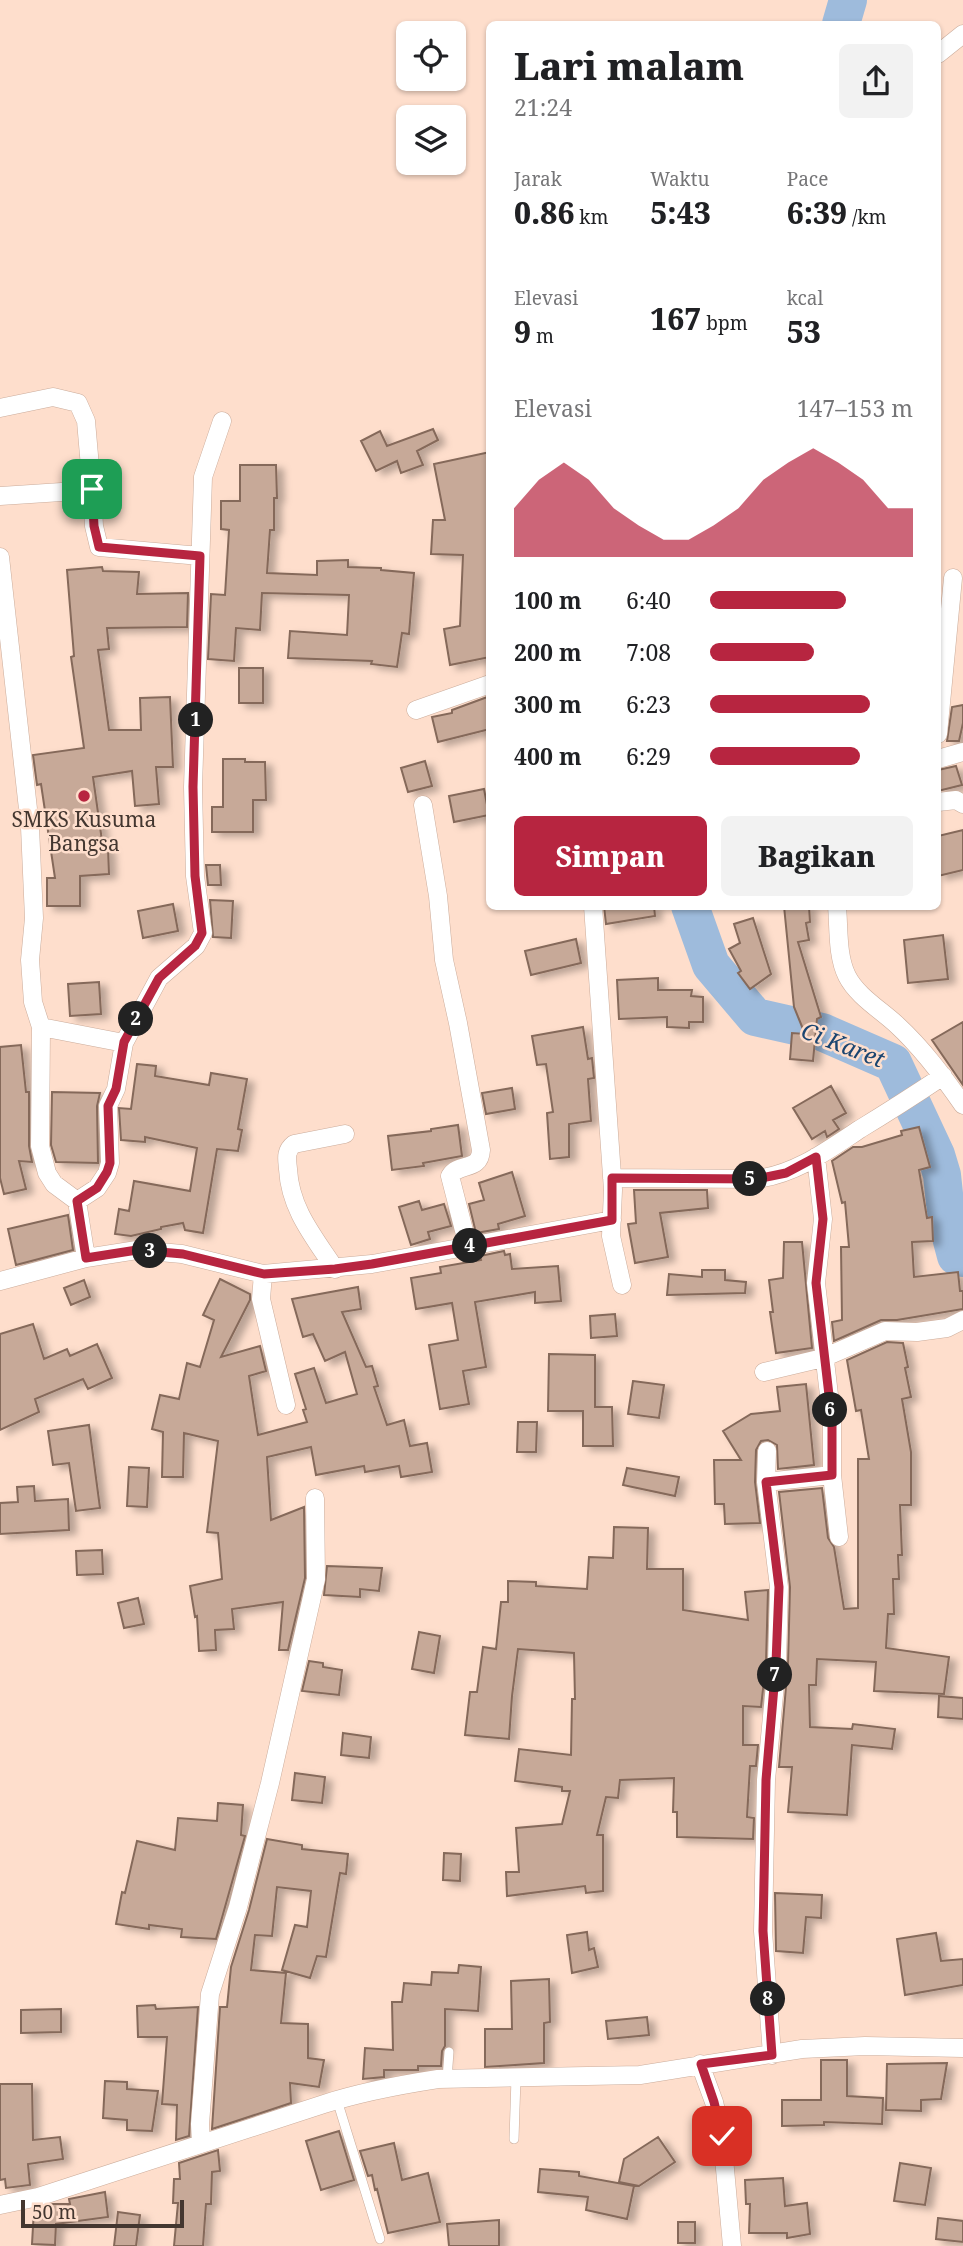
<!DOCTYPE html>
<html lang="id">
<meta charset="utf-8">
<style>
body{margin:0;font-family:"Noto Serif",serif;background:#f2f2f2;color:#202124;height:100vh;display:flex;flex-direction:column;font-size:26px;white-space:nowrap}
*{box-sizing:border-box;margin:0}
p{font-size:23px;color:#757577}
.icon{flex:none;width:38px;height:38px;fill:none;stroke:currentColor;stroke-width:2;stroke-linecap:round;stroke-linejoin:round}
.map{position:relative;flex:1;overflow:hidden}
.panel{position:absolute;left:486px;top:21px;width:455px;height:889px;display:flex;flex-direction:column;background:#fff;border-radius:10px;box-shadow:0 2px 5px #0004}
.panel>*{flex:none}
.tools{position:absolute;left:396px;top:21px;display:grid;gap:14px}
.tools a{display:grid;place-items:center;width:70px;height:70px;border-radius:10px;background:#fff;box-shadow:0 2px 5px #0004;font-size:35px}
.scale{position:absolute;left:21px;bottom:18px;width:163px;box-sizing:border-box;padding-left:7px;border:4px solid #443730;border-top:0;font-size:19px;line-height:24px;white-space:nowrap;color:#443730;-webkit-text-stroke:5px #fedecc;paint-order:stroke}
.pin{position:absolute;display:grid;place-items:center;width:60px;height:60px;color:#fff;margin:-30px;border-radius:14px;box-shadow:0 4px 10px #0006}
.km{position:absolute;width:35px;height:35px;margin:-18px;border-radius:50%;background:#222;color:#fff;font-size:19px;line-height:35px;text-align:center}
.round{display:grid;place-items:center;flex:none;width:74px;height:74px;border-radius:10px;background:#f2f2f2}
.summary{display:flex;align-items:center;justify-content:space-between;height:119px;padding:0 28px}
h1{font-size:38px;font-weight:800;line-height:52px}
.stats{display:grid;grid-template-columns:repeat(3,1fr);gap:10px;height:119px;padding:7px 28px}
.stats div{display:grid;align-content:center}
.stats b{font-size:30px;font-weight:800}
.stats small{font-size:19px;font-weight:400}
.stats p{font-size:19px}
.chart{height:196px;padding:14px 28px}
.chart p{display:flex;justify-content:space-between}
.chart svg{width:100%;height:126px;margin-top:7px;fill:#b72540;opacity:.7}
.action{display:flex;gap:14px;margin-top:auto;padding:14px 28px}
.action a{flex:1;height:80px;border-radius:10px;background:#b72540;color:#fff;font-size:28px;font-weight:800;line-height:80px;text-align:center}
.action a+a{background:#f2f2f2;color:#202124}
ul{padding:0 28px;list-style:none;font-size:23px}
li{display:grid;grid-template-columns:112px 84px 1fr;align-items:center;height:52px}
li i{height:18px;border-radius:9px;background:#b72540}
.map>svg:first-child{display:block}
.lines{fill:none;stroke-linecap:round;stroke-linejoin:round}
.river{stroke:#9ebbdc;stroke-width:38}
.building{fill:#c7a998;stroke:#85695a;stroke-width:2;filter:url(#shadow)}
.service-casing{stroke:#cbac9b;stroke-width:10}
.minor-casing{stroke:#cbac9b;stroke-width:19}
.service{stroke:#fff;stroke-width:9}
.minor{stroke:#fff;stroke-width:18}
.route-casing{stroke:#fff;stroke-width:14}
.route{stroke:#b72540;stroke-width:9}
.poi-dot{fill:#b72540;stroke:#fedecc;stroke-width:2.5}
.labels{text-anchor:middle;stroke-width:5;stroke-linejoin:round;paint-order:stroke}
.poi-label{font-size:21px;fill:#443730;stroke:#fedecc}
.water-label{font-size:23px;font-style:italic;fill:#1b4570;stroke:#fedecc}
</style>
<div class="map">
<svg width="963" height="2246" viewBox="0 0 963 2246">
<defs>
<filter id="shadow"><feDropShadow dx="7" dy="4" stdDeviation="3.5" flood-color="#0004"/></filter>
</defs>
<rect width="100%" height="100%" fill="#fedecc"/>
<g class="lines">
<path class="river" d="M841,24L848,0
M690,906L711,965L755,1017L822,1032L893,1063L936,1155L942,1175L947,1222L956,1256L963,1258"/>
</g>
<path class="building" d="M433,429L438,440L417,451L423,465L401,473L397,461L376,471L361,441L380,431L387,446Z
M490,452V657L450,665L444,629L460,626L463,555L431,554L433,520H445L434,464Z
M240,465H276L277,498H274V530H270L267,573L317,575V561L348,560V567L381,568V570L414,573L409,634L402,633L397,667L371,664L372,661L288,658L290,631L347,635L349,595L262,593L260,630L236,628L234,661L208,659L211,594L225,595L229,530L221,529V501H240Z
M102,567L103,571L139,572L137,594L188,593L187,627L107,628L109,649L98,650L109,730H141L140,698L170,697L173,767H156L159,804L135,806L132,771L93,777L103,848H108L109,874L80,876V906H47V878H55L41,784L37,785L33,755L84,748L71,657L74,656L67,570Z
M239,668H263V703H239Z
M490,696V729L438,742L432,717L452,713V710Z
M963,705V723L959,741H947L952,707Z
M223,759H245V762H265L266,800H253V832H212V807H223Z
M425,761L432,786L408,792L401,768Z
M956,766L962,785L938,791V770Z
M484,789L489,815L454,822L449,796Z
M963,830V870L938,876V836Z
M206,865H220L221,885H208Z
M210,900L233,901L231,938L213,937Z
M173,904L178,931L143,938L138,911Z
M604,906H654L655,916L606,924Z
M784,906H809L810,922L806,923L809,940L798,942L821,1017L817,1019L813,1061L790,1059L792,1033L805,1034L794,1007Z
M753,918L771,974L750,989L738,973L741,971L729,949L740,943L734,924Z
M943,935L948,979L908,983L904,940Z
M576,939L581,963L531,975L525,951Z
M658,978V990H692L691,996L703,997V1022H689V1028L667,1027V1017L619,1019L617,980Z
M99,982L101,1014L70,1016L68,984Z
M963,1022V1085L932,1040Z
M583,1027L588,1059L592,1058L594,1078L588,1079L591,1121L569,1124V1157L550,1159L547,1113L553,1112L546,1064L537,1065L532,1036Z
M21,1045L26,1092H29V1146L32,1162L19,1161L26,1189L4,1194L0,1178V1047Z
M137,1064L156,1066L155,1076L209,1085L211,1073L247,1079L238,1129L242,1130L238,1151L217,1149L203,1233L185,1230L183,1223L161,1227V1229L131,1236L115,1234L119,1209L129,1211L134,1181L190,1191L197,1148L145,1137V1142L121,1140L119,1108L131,1109Z
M831,1086L846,1113L833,1120L839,1129L827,1137L825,1131L812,1139L793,1108Z
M512,1088L515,1109L486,1114L482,1093Z
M52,1092L100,1093L97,1106L98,1163L56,1162L51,1145Z
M458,1125L462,1156L423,1163L424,1166L392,1170L388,1136L431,1131V1129Z
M919,1127L930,1167L919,1170L927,1218L932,1217L933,1241L912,1242L914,1277L958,1272L960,1291H963V1309L897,1320H881L834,1341L832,1322L842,1320L841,1247H849L845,1202L842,1203L832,1161L853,1147H862L902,1135L901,1131Z
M512,1172L525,1216L498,1224L499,1229L476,1233L469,1204L484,1200L479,1183Z
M634,1190H707L708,1208L660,1213L668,1257L635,1263L628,1224L636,1223Z
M419,1201L422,1210L444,1204L451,1226L428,1232L430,1239L411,1245L399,1207Z
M68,1215L73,1250L16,1265L8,1229Z
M784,1242H802L812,1348L776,1353L770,1312H773L769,1280L783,1278Z
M504,1251L505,1255L510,1254L512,1269L558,1266L561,1301L535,1303V1292L475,1302L486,1367L463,1371L469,1404L440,1409L429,1345L458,1340L452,1303L416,1309L411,1278L441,1273L440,1267L481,1260L480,1256Z
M702,1270H725V1280L746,1282L745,1293L667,1295L669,1274L702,1277Z
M220,1279L250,1294V1300L221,1357L260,1346L266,1371L249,1376L258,1435L307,1422L303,1410L306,1409L295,1374L314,1368L326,1403L357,1394L345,1352L325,1361L313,1334L303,1337L292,1299L358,1287L361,1309L342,1312L366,1367L372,1366L378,1386L374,1387L387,1425L404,1420L410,1446L427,1443L432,1472L401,1477L399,1466L365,1472L364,1466L316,1475L311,1447L267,1457L271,1520L304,1507L305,1578L288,1650H279L283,1602L232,1609L234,1629L215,1630L216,1650L199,1651L197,1616L195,1617L190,1586L222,1579L218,1533L207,1532L218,1441L184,1433L183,1477H162L163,1432L152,1429L160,1395L179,1399L187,1363L200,1367L214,1320L203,1315Z
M84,1280L90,1297L71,1305L64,1288Z
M615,1314L617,1336L591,1338L590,1316Z
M33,1324L44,1359L67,1349L70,1356L97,1344L112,1378L88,1389L83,1379L35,1399L39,1412L0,1430V1334Z
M887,1342L903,1343L908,1367L905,1368L911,1397L902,1399L911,1452V1505H900L902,1555H898L899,1579H893L894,1614H888L886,1648L949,1657L944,1694L874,1691L876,1662L817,1659L816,1685H809L810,1727L852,1729L853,1724L895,1729L892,1749L852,1745L847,1815L788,1812L792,1767H779L788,1664L790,1587L779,1492L822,1488L828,1538L834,1547L844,1609L858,1608V1459H869L861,1410L856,1411L847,1360Z
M549,1354L595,1355V1407H612L613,1446H583V1411H548Z
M633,1381L664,1385L659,1418L628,1414Z
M806,1384L814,1465L778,1469L777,1445L768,1440L761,1441L756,1450L755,1482L760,1523L725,1524L724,1504H715L714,1460H741L723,1431L751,1414L780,1411L777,1387Z
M518,1422H537L536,1452H517Z
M89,1425L100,1508L76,1511L69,1463L53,1465L48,1431Z
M129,1467L149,1468L147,1507L127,1506Z
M627,1468L679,1477L675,1496L623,1485Z
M34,1486L35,1501L68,1499L69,1530L0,1534V1503L18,1502L17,1487Z
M614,1527L648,1528L647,1569H683V1610L748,1620L745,1592L768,1590L766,1662L761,1707L743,1706V1745H758L756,1766H750L747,1817L754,1818L753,1839L677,1837V1812H673L674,1778L620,1780L618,1798L606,1797L597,1835H603V1891L586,1893L585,1886L507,1896L506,1872H519L516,1828L562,1824L570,1791H562V1787L515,1781L519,1749L571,1755L572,1699H575L574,1653L518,1649L512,1696L509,1739L465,1735L470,1692H477L483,1647L496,1649L501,1602H508V1581L536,1582V1586L587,1589L589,1557L613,1558Z
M102,1550L103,1574L77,1575L76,1551Z
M327,1566L382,1568L379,1591L360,1589V1597L324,1595Z
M138,1598L144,1624L124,1628L118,1603Z
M419,1632L440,1636L434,1673L412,1669Z
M309,1661L323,1663V1667L342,1670L339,1695L302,1691Z
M939,1696L963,1698V1719L938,1717Z
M343,1733L371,1737L369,1758L341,1755Z
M295,1773L325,1777L322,1803L292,1800Z
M218,1803L243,1805L241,1835L245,1836L216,1939L181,1937L182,1929L149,1925V1929L116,1924L122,1892L125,1893L137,1841L175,1850L178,1818L217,1821Z
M267,1839L302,1845V1849L348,1854L346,1874L340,1873L326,1957L317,1956L310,1978L282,1970L295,1925L307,1927L311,1891L277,1887L272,1936L255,1935L251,1970L286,1973L281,2023L308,2024V2058L324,2060L319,2087L290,2083L291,2103L212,2129L220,2007H227L231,1967L249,1910Z
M444,1853L461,1854L460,1881L443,1880Z
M775,1893L822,1895L821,1918L806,1917L803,1953L776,1951Z
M587,1932L589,1950L594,1948L598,1967L572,1973L567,1935Z
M936,1933L941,1961L963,1959V1985L905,1995L897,1939Z
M459,1965L481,1967L478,2011L445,2009V2046L442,2051L441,2066H418V2070H384V2077L363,2079L365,2048L393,2050L392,2002H402L404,1983L431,1985L432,1972L458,1973Z
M549,1979L550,2022L544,2023V2063L485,2067V2029H512L511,1981Z
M155,2005L156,2009L198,2007L189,2136L176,2140L177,2105L162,2104L167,2037H138L137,2006Z
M61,2009V2032L21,2033V2010Z
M647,2017L649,2035L608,2039L606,2021Z
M821,2060H847V2096L883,2098L882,2124L824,2122V2125L782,2126V2100H821Z
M947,2063L941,2099L921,2100V2111L886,2110L887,2064Z
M105,2081L127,2082V2089L158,2091L152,2131L127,2130V2120L103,2118Z
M0,2084H32L33,2140L60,2137L63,2159L28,2164L30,2185L6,2188L5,2179L0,2180Z
M339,2131L354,2180L321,2190L306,2141Z
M658,2137L675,2162L639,2186L619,2182L624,2159Z
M394,2143L402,2180L428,2173L440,2222L388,2233L377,2189L375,2190L372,2175L368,2176L360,2151Z
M218,2150L220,2171L212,2172L211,2204H206L203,2246H174L178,2203H173L174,2179H180L179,2163Z
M900,2163L931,2168L925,2205L894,2201Z
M540,2169L579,2172V2176L634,2186L627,2219L586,2210L588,2197L538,2192Z
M783,2178L785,2206L807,2203L810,2234L787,2238V2233H749L750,2204H746L745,2180Z
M105,2192L108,2217L56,2224L55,2245L32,2244L34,2209L53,2204H70L69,2199Z
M118,2212L140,2215L136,2246H114Z
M938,2218L963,2221V2242L936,2239Z
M499,2220V2246H449L447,2224Z
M678,2222H695V2243H678Z"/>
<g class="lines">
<g class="service-casing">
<path id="service" d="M447,2079L449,2052
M337,2100L380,2239
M514,2139L516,2078"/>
</g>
<g class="minor-casing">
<path id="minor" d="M938,54L963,34
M0,408L53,397L78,403L86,421L92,490L0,496
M92,490L94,526L99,547L200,556
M0,557L30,827L34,918L30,960L33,1002L41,1027L40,1146L47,1173L54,1184L77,1201L86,1258
M416,710L490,684
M938,734L953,578
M938,759L963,752
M938,802L956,800L963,804
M423,805L438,896L444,960L458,1023L481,1150C480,1172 459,1162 450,1176L468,1246
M593,906L613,1190L611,1236L622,1285
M837,906C839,929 837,956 847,976C857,996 881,1010 897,1025C923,1049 943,1076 963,1105
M41,1027L124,1043
M816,1157L823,1219L816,1283L832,1421V1475L839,1537
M612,1178L757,1179C796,1174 828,1150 860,1129C888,1112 916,1094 943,1076
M77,1201L97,1188L107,1173L110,1163L108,1106L116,1089L124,1043L159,978L196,946L203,933L195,876L193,787L203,477L222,421
M335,1269C314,1237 290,1209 288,1169C287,1159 285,1151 294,1144L345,1134
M263,1274L261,1299L286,1405
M0,1281L86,1258L137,1250L182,1254L263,1274L372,1264L612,1220
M764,1372L823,1358L885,1331L917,1332L947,1328L963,1320
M767,1451L766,1482L779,1587L777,1663L766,1780L763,1931L772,2055
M766,1482L832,1475
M700,2064L714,2102L722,2136L732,2246
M201,2144L200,2124L210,1994L238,1907L270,1783L316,1579L315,1498
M0,2205L38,2197L324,2104C361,2092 399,2085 438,2079L640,2075L802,2049L865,2046L963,2048"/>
</g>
<use href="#service" class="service"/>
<use href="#minor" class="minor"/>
</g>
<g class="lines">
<g class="route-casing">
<path id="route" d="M92,489L94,526L99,547L200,556L193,787L195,876L202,933L195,946L159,978L124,1042L116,1089L108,1106L110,1163L107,1172L97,1188L77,1201L86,1258L137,1250L183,1254L264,1274L335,1269L372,1264L612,1220V1178L757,1179L786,1173L816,1157L823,1219L816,1283L832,1421V1475L766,1482L779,1587L776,1663L766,1780L763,1931L772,2055L701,2064L714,2102L722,2136"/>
</g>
<use href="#route" class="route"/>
</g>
<circle class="poi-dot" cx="84" cy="796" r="7"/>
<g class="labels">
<g class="poi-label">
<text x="84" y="827">SMKS Kusuma<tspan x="84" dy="24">Bangsa</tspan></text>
</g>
<g class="water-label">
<text transform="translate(843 1045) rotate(21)" y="8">Ci Karet</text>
</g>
</g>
</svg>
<div class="tools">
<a><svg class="icon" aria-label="locate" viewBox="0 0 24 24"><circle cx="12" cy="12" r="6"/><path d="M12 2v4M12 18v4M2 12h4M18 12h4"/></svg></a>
<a><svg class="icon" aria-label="layers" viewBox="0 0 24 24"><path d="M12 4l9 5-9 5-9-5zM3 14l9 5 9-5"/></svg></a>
</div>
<div class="scale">50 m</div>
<div class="pin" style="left:92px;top:489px;background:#1e9e55"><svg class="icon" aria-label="arrive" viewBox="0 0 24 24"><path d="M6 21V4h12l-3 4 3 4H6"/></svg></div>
<div class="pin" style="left:722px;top:2136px;background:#d93025"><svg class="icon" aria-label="check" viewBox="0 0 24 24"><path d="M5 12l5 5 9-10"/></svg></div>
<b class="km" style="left:196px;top:720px">1</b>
<b class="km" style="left:136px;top:1019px">2</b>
<b class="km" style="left:150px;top:1251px">3</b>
<b class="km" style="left:470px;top:1246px">4</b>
<b class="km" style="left:750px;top:1179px">5</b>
<b class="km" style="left:830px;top:1410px">6</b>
<b class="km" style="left:775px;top:1675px">7</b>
<b class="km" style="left:768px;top:1999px">8</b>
<section class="panel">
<div class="summary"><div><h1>Lari malam</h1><p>21:24</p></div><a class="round"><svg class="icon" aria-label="share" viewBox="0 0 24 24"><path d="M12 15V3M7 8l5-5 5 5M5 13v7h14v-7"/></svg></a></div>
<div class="stats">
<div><p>Jarak</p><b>0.86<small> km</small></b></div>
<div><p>Waktu</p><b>5:43</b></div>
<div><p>Pace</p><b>6:39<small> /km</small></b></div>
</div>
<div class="stats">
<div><p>Elevasi</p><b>9<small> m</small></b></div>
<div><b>167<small> bpm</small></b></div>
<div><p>kcal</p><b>53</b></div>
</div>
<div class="chart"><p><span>Elevasi</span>147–153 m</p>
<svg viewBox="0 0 160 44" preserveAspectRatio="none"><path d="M0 44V27L10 17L20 11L30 17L40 27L50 33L60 38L70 38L80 33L90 27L100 17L110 11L120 6L130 11L140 17L150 27L160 27V44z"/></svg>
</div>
<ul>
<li><b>100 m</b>6:40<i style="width:67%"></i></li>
<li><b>200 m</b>7:08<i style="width:51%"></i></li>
<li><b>300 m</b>6:23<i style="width:79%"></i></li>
<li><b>400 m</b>6:29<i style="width:74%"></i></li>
</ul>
<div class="action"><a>Simpan</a><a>Bagikan</a></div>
</section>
</div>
